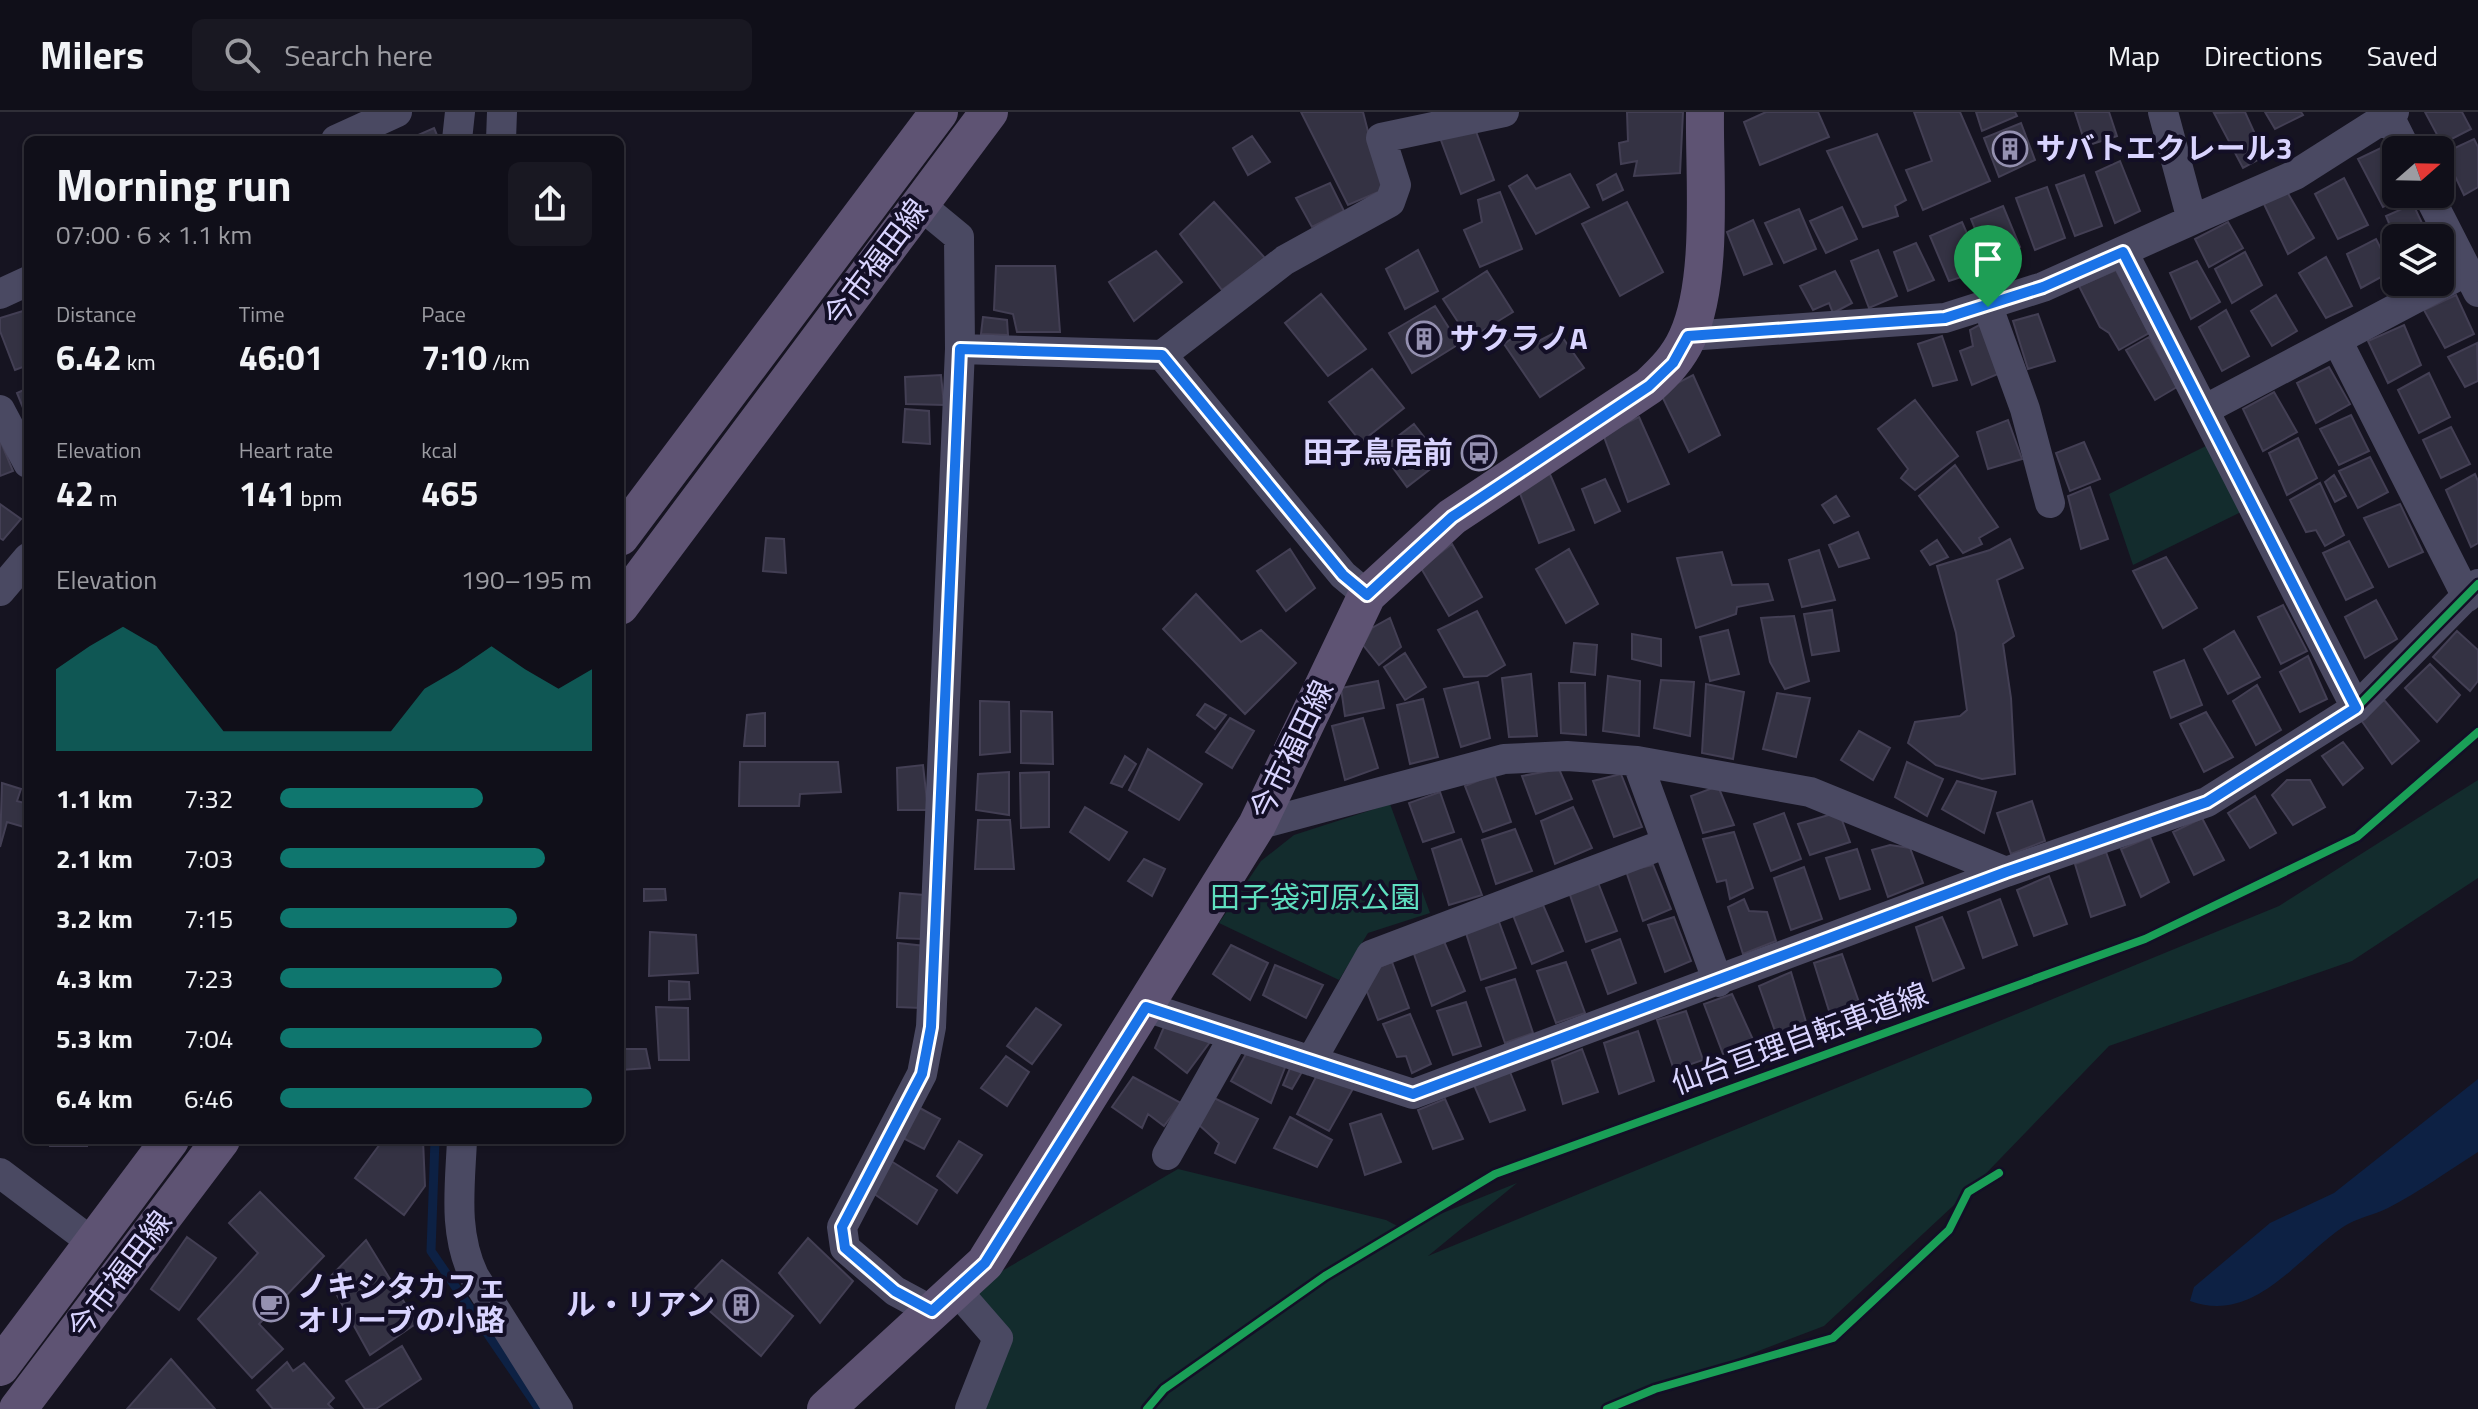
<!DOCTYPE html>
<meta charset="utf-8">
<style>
body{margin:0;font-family:"Titillium Web","Noto Sans JP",sans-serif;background:#191822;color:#f1f3f6;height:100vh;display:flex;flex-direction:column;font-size:30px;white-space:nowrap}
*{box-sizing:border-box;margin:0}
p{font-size:26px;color:#9c9ca2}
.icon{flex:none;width:44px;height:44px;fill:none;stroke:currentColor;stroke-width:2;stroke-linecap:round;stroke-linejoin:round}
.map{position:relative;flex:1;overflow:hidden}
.drawer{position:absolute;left:24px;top:24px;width:600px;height:1008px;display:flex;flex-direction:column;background:#100f19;border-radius:12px;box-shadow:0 2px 6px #0004,0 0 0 2px #302f38}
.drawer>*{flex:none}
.needle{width:52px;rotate:70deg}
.fabs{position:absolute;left:2382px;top:24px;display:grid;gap:16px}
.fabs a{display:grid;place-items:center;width:72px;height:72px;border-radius:12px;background:#100f19;box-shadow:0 2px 6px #0004,0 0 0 2px #302f38;font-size:40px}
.pin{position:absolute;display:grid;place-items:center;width:68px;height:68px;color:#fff;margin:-82px -34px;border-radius:50% 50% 50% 0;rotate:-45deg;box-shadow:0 0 8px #0007}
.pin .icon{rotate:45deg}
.round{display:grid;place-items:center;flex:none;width:84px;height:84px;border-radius:12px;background:#191822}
.headline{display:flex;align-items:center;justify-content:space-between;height:136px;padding:0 32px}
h1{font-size:44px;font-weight:700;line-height:60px}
.stats{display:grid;grid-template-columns:repeat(3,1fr);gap:12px;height:136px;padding:8px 32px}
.stats div{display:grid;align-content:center}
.stats b{font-size:34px;font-weight:700}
.stats small{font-size:22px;font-weight:400}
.stats p{font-size:22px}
.chart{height:224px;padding:16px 32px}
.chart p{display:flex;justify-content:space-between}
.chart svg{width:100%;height:144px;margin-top:8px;fill:#0f766e;opacity:.7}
ul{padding:0 32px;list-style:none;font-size:26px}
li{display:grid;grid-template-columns:128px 96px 1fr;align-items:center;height:60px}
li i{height:20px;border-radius:10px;background:#0f766e}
header{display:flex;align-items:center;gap:48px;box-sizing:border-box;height:112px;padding:0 40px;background:#100f19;border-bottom:2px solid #302f38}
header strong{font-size:38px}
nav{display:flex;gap:44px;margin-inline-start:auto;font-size:28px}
.search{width:560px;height:72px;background:#191822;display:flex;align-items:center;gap:20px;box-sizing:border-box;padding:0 28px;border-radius:12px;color:#9c9ca2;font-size:30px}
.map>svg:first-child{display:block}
.green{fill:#132c2d}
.water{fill:#0d2144}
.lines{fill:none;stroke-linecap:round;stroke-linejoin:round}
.stream{stroke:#0d2144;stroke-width:9}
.building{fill:#343243;stroke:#433f54;stroke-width:2}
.minor{stroke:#4a4962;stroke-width:30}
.major{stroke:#5e5373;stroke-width:38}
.cycleway-casing{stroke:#130f26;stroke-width:13}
.cycleway{stroke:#1a9f57;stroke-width:8}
.route-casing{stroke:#fff;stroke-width:16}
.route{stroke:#1a73e8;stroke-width:10}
.labels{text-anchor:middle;stroke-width:8;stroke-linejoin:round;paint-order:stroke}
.poi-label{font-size:30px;font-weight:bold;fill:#d9d4ff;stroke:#130f26;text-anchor:start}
.street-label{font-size:30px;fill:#d9d4ff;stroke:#130f26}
.park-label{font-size:30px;fill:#5fe0c0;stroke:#130f26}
</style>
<header>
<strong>Milers</strong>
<div class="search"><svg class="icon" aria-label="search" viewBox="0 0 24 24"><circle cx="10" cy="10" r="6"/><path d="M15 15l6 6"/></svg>Search here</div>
<nav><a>Map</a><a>Directions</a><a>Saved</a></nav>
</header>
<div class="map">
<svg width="2478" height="1297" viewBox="0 0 2478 1297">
<rect width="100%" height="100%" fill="#161421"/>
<path class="green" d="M2206,334L2241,400L2133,453L2109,382Z
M2478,668V766L2352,849L2109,934L1968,1080L1824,1214L1607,1297H970L992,1215L964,1181L1178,1057L1386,1108L1403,1117L1517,1071L1428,1144L2279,794Z
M1390,692L1430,801L1368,821L1339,868L1219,811L1261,749L1294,723Z"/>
<path class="water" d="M2478,967V1040C2448,1059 2419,1080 2388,1096C2374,1103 2356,1106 2343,1115C2297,1146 2254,1213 2190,1189L2194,1175L2270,1111L2334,1081Z"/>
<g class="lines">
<path class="stream" d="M435,1028L431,1139L539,1297"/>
</g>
<path class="building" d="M1301,0H1363L1383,78L1348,93Z
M1627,0H1683L1680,61L1634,64L1637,49L1621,52L1619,31L1628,29Z
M1766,0H1818L1829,25L1760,53L1744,10Z
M1914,0H1960L1990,69L1923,98L1906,58L1932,49Z
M1976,0H2015L2017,4L1982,19Z
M2075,0H2109L2117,24L2086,34Z
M2245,0L2265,44L2243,56L2214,1Z
M2265,0H2301L2303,3L2275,17Z
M2425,0H2462L2471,17L2442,32Z
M2021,11L2035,48L1999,65L1984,26Z
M1474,14L1494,68L1461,82L1439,23Z
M434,16L439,28H407Z
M1877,22L1906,88L1895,94L1898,104L1863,115L1827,39Z
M1252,24L1270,50L1248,63L1233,36Z
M2474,27L2478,35V75L2464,83L2444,41Z
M2387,33L2396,53V82H2409L2383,95L2358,47Z
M2120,49L2140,99L2115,111L2096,60Z
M1570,62L1589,95L1536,122L1509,74L1527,63L1536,77Z
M1616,62L1623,78L1603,88L1597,73Z
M2084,63L2102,114L2075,124L2056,73Z
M2344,66L2368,113L2338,127L2315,82Z
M1330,71L1344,99L1312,115L1296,86Z
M2047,75L2065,126L2035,138L2016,86Z
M2286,78L2314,126L2288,142L2264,92Z
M1500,80L1522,137L1480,155L1464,118L1482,110L1478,88Z
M1214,90L1265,146L1222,178L1180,122Z
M1627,90L1663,160L1620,184L1582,112Z
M2413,92L2429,126L2396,128L2386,104Z
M2003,94L2020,135L1988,149L1971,107Z
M1842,95L1857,127L1826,141L1810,109Z
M1799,97L1816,137L1784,151L1765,111Z
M1753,108L1772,152L1744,163L1727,120Z
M1962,110L1983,158L1949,169L1930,124Z
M2228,110L2243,136L2209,155L2195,127Z
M2376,127L2392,159L2361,176L2347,142Z
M1916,131L1934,168L1908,179L1894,140Z
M1418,138L1438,179L1405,197L1386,157Z
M1878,138L1897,184L1869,196L1851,149Z
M1156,139L1182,170L1134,209L1109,170Z
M2245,140L2262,173L2232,191L2215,157Z
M2326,145L2352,194L2326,206L2299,161Z
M2197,149L2220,190L2191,207L2170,161Z
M996,154H1055L1060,220H1017L1013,202L994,198Z
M2116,158L2149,221L2119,238L2109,221L2100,215L2079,174Z
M1487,159L1513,200L1469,227L1443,187Z
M1835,159L1852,191L1833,201L1829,191L1813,198L1800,174Z
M1321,182L1366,237L1328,264L1285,211Z
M2276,183L2297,219L2272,234L2251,199Z
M2456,183L2474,222L2445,236L2424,198Z
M1435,194L1459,232L1412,261L1389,221Z
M2226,198L2249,244L2222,259L2199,215Z
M23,199L28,210V253L15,258L0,219V206Z
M2038,202L2055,249L2028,257L2013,209Z
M983,205L1007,208L1008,223L981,222Z
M1983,211L1998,262L1972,273L1960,239L1973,234L1970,218Z
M2404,213L2421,253L2388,271L2368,229Z
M1558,219L1584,256L1540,285L1504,232L1518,222L1529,234Z
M1942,224L1957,268L1933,274L1918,232Z
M2149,225L2177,275L2155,288L2126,238Z
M2477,231L2478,269L2465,275L2448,245Z
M2329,255L2350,292L2316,311L2297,271Z
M1372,257L1404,296L1361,330L1329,290Z
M2429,261L2450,305L2419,321L2398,278Z
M941,263L944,293L906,292L905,265Z
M1693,263L1720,323L1689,340L1660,280Z
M28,276V308L17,281Z
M2274,280L2297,320L2263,339L2243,297Z
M1915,288L1958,344L1915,378L1901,366L1908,357L1878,317Z
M905,297L929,299L930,332L903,330Z
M2351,303L2369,339L2339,353L2320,317Z
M1639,305L1669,372L1628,390L1603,322Z
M2008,308L2022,347L1988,357L1977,320Z
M1414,312L1442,348L1407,375L1380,338Z
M2451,315L2470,352L2441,366L2423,328Z
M2298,326L2317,366L2287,383L2269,341Z
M0,328L13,359L0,364Z
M2084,330L2100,367L2070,379L2056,341Z
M2370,345L2388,380L2358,396L2339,359Z
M1955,353L1998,415L1979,426L1982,432L1963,441L1919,384Z
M1549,360L1574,418L1539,431L1516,371Z
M2475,362L2478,369V431L2471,435L2446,378Z
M2334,363L2346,384L2335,390L2325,370Z
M1605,367L1620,399L1595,411L1582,377Z
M2320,371L2344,423L2325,434L2316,418L2306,420L2290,388Z
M2090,375L2108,427L2081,437L2068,384Z
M1836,384L1849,404L1834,411L1822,393Z
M0,392L21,407L3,428L0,426Z
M2400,392L2423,440L2389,455L2364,406Z
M1858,420L1869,446L1839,455L1829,433Z
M766,426L784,427L786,461L763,459Z
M2010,427L2023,456L1997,468L2014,524L2003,532L2011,586L2015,662L1982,667L1936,653L1908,631L1915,610L1960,604L1967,598L1956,521L1937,454L1990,438Z
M1937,428L1948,445L1930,453L1921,439Z
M2349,429L2373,475L2346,488L2323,441Z
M1452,432L1482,485L1449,504L1421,456Z
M1290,437L1315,476L1286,499L1257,459Z
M1569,437L1598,492L1566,511L1536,457Z
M1819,438L1835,488L1802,495L1789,448Z
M1722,440L1732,473L1768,472L1773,488L1737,495L1736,502L1696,516L1677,446Z
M2166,445L2197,496L2163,516L2133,459Z
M1196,482L1241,530L1261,518L1296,551L1245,602L1163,517Z
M2376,488L2397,527L2365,546L2345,505Z
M2283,493L2307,539L2281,552L2258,505Z
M1832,498L1839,539L1812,543L1804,502Z
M1477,499L1505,553L1487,564L1464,565L1438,518Z
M1794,504L1809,569L1785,577L1770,550L1761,506Z
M1390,506L1401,535L1379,553L1363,533L1372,516Z
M1728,518L1739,562L1710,569L1700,525Z
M2234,519L2260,565L2228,582L2204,537Z
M2457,519L2478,538V569L2470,579L2433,545Z
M1632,522L1661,527V554L1632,547Z
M1574,531L1597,533L1595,563L1571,560Z
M1405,541L1426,575L1405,588L1384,555Z
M2308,544L2327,587L2300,600L2280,560Z
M2184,548L2202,593L2171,606L2154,560Z
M2430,552L2460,583L2437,610L2405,576Z
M1531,562L1537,624L1509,625L1502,566Z
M1608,564L1640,569L1639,624L1603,619Z
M1661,568L1694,570L1690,624L1654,616Z
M1378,569L1384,596L1345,604L1341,576Z
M1478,570L1490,626L1461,635L1444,577Z
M1559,571H1585L1586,623L1561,621Z
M1706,572L1744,580L1733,647L1702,641Z
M2257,573L2281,618L2256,633L2233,589Z
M1777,581L1810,586L1796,645L1763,637Z
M1423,587L1438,645L1410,652L1397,593Z
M2384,588L2419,629L2392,652L2361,608Z
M980,589L1009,590L1010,640L980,643Z
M1205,592L1226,603L1215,617L1197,603Z
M1021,599L1052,600L1053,652L1021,651Z
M2206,600L2233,645L2204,660L2180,612Z
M765,601V634H744L747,603Z
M1230,606L1254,619L1232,656L1206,640Z
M1363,606L1378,656L1345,668L1332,614Z
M1859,619L1890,636L1873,668L1841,648Z
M2343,630L2363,656L2343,673L2322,644Z
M1148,637L1202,672L1179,708L1129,678Z
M1125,644L1136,652L1122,675L1111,671Z
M740,650H838L841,680L800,682L799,694H739Z
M1907,650L1943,667L1927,704L1895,685Z
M923,653L928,698H898L897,656Z
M1559,657L1572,687L1536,702L1522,664Z
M1009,660V703L976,698L978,662Z
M1049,660V715L1021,716L1020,661Z
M1494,662L1511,710L1483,720L1465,674Z
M1621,662L1642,715L1614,725L1593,669Z
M2287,668H2310L2325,695L2293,713L2272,683Z
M1957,669L1996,680L1984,721L1942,697Z
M2,671L21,677L17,689L28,692V702L24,715L7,710L0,735Z
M1718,674L1734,713L1703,721L1691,684Z
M1440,680L1454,720L1423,730L1409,691Z
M2255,684L2276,721L2250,736L2228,701Z
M2032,689L2045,729L2011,742L1997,701Z
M1085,695L1127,720L1109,748L1070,720Z
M1573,695L1592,736L1555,752L1541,709Z
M1839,700L1850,730L1810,743L1798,712Z
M1784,701L1801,747L1771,759L1754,712Z
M2202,706L2224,748L2194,763L2173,720Z
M978,708H1010L1014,757H975Z
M1515,717L1532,759L1496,772L1482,728Z
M1734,720L1753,776L1730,787L1726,768L1717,770L1703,727Z
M2150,725L2169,770L2141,785L2121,737Z
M1461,727L1482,783L1449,793L1432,737Z
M1890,733L1910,736L1923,771L1888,785L1872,738Z
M1857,737L1870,777L1840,787L1826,746Z
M2106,740L2125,793L2091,805L2075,752Z
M1144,747L1165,757L1152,784L1128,769Z
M1653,753L1671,797L1643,809L1626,759Z
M1804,755L1822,807L1791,818L1774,766Z
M2049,764L2067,812L2034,824L2017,778Z
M1597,768L1617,819L1586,830L1569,780Z
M644,777H665L666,788L644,789Z
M900,781L924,783L923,827L897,826Z
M1744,787L1749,799L1767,800L1776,829L1743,842L1728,795Z
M2000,787L2017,833L1983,846L1968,800Z
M1543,793L1563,839L1532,852L1513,803Z
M1674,805L1691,849L1665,860L1648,813Z
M1942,805L1964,856L1933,869L1916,815Z
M1498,807L1516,856L1481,868L1466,821Z
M650,820L696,823L698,861L649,864Z
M1443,827L1465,879L1432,894L1414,842Z
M1620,827L1636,871L1608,882L1592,838Z
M898,831L925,834L921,896L897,895Z
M1231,833L1268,851L1250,888L1213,862Z
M1842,842L1860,893L1830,902L1814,851Z
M1392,850L1409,896L1378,908L1366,877L1377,856Z
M1566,850L1585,901L1556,911L1537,859Z
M1275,853L1323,873L1306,906L1263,883Z
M1791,860L1806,910L1776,922L1759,874Z
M1515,867L1533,921L1505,931L1486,876Z
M669,869L689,870L690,887L669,888Z
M1732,882L1755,932L1723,942L1704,892Z
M1466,890L1481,934L1453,943L1437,899Z
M656,895L688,896L689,948H659Z
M1036,896L1061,913L1032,952L1007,934Z
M1686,899L1703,948L1674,958L1657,908Z
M1410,902L1431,952L1412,961L1406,944L1397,945L1383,912Z
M1167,908L1210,930L1187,961L1155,936Z
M1638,919L1654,969L1619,982L1604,931Z
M620,937H646L650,956L620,958Z
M1582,937L1598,980L1563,992L1552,949Z
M1246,942L1286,953L1271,991L1231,969Z
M1006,944L1029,960L1007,994L981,976Z
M1291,954L1303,958L1292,977L1283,973Z
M1510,960L1525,998L1490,1010L1474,973Z
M1133,965L1181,991L1164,1014L1148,1002L1142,1016L1112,995Z
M1316,965L1354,975L1329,1019L1297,1002Z
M1214,986L1258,1007L1235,1051L1215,1041L1219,1031L1198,1012Z
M1445,987L1463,1027L1433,1037L1418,998Z
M918,995L940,1007L924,1037L903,1026Z
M1381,1002L1401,1050L1365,1063L1350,1012Z
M1290,1005L1332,1028L1317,1055L1274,1036Z
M49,1028H87V1034H50Z
M383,1028H423L425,1074L404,1103L355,1066Z
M959,1029L982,1043L957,1081L937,1064Z
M891,1049L937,1078L917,1112L873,1081Z
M260,1080L324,1144L259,1212L283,1237L252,1266L198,1207L258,1141L229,1111Z
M187,1125L216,1146L179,1198L151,1177Z
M808,1126L853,1169L820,1211L779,1161Z
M366,1128L417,1211L370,1243L328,1167Z
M722,1148L793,1204L761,1244L690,1182Z
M402,1234L421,1267L376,1297H365L346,1269Z
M171,1247L215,1297H127Z
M287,1250L293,1259L304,1251L334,1286L328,1292L333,1297H273L257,1278Z"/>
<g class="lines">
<path class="minor" d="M2389,4L2406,38
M336,28L397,0
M457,28L460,0
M501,28L502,0
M2428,82L2478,180
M919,92L959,125L960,237L931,915L922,962L842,1115L845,1136L895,1179L932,1199
M2192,108L2295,63L2394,0
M2123,140L2356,596
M0,182L28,169
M1988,195L2025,297L2050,391
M1688,224L1945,206L2043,175L2192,108L2163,0
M2337,228L2467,485
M960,237L1162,243
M0,298L28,351
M2204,298L2467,159
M0,479L28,446
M1367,483L1343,463L1162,243L1285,148L1390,90L1396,73L1381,26L1504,0
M1637,649L1718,870
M1257,713L1504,647L1567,644L1637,649L1810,680L2006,760
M1146,895L1413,982L2006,760L2207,690L2356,596L2478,472
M1311,949L1371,843L1667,731
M462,1028C460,1075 453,1120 474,1164L558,1297
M1167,1043L1233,926
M0,1061L93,1131
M958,1180L998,1226L970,1297"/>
<path class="major" d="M620,425L939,0
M620,494L989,0
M0,1255L170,1028
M18,1297L221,1028
M826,1297L985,1151L1257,713L1367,483L1452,405L1649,274C1665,259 1678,246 1687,226C1714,168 1704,64 1705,0"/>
<g class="cycleway-casing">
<path id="cycleway" d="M1146,895L1413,982L2006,760L2207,690L2356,596L2478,472
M1147,1297L1164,1277L1325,1164L1495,1062L2145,827L2357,725L2478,620
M1607,1297L1655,1277L1833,1226L1949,1118L1968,1080L1999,1061"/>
</g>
<use href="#cycleway" class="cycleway"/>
</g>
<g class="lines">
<g class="route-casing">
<path id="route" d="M2123,140L2356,596L2207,690L2006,760L1413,982L1146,895L985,1151L932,1199L895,1179L845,1136L842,1115L922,962L931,915L960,237L1162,243L1343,463L1367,483L1452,405L1649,274L1673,251L1688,224L1945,206L2043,175Z"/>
</g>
<use href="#route" class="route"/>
</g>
<defs>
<g id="building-ring" transform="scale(1.8)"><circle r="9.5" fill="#130f26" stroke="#9591b1" stroke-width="1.5"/><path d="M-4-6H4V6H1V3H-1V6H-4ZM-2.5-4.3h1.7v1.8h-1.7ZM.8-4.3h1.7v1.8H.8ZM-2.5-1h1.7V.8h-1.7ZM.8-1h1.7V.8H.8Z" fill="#9591b1"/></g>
<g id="bus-ring" transform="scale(1.8)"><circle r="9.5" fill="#130f26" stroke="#9591b1" stroke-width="1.5"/><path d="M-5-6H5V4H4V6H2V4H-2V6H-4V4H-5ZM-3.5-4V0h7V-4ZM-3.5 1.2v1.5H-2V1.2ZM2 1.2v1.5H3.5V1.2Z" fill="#9591b1"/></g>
<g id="cafe-ring" transform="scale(1.8)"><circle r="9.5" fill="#130f26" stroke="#9591b1" stroke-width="1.5"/><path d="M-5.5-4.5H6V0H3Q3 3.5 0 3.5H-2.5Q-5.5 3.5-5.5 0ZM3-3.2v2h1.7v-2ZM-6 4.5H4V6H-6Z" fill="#9591b1"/></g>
</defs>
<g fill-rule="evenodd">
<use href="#building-ring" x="2010" y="37"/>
<use href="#building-ring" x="1424" y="227"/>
<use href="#bus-ring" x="1479" y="341"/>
<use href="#cafe-ring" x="271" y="1192"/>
<use href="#building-ring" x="741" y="1193"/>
</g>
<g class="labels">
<g class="poi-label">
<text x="2036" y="47">サバトエクレール3</text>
<text x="1450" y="237">サクラノA</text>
<text x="1453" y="351" text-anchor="end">田子鳥居前</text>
<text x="297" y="1185">ノキシタカフェ<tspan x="297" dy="34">オリーブの小路</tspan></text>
<text x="715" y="1203" text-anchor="end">ル・リアン</text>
</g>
<g class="street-label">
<text transform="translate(876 151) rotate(-53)" y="10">今市福田線</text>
<text transform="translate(1292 638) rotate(-64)" y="10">今市福田線</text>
<text transform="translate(1800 927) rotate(-20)" y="10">仙台亘理自転車道線</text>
<text transform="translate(120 1163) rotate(-53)" y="10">今市福田線</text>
</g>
<g class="park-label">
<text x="1315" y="796">田子袋河原公園</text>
</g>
</g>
</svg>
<div class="fabs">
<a><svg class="needle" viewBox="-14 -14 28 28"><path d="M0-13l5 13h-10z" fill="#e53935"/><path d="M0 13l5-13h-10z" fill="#9c9ca2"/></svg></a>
<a><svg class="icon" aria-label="layers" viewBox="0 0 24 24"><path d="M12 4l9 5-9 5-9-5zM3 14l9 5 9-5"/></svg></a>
</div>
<div class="pin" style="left:1988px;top:195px;background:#1e9e55"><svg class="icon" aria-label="arrive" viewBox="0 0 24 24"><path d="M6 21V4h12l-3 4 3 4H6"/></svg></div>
<section class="drawer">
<div class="headline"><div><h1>Morning run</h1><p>07:00 · 6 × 1.1 km</p></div><a class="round"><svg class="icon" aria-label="share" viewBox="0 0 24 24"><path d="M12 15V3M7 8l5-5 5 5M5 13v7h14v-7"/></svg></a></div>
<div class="stats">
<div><p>Distance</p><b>6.42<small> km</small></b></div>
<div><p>Time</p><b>46:01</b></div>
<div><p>Pace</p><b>7:10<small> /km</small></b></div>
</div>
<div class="stats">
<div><p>Elevation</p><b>42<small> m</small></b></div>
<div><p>Heart rate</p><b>141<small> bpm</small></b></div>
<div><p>kcal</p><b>465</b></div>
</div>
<div class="chart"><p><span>Elevation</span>190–195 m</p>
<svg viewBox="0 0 160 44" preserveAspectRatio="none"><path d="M0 44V19L10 12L20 6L30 12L40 25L50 38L60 38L70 38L80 38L90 38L100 38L110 25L120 19L130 12L140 19L150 25L160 19V44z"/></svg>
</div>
<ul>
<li><b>1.1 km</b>7:32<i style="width:65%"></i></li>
<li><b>2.1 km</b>7:03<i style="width:85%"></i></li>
<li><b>3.2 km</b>7:15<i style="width:76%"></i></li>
<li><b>4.3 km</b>7:23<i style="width:71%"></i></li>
<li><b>5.3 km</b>7:04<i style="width:84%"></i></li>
<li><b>6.4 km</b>6:46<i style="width:100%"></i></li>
</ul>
</section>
</div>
